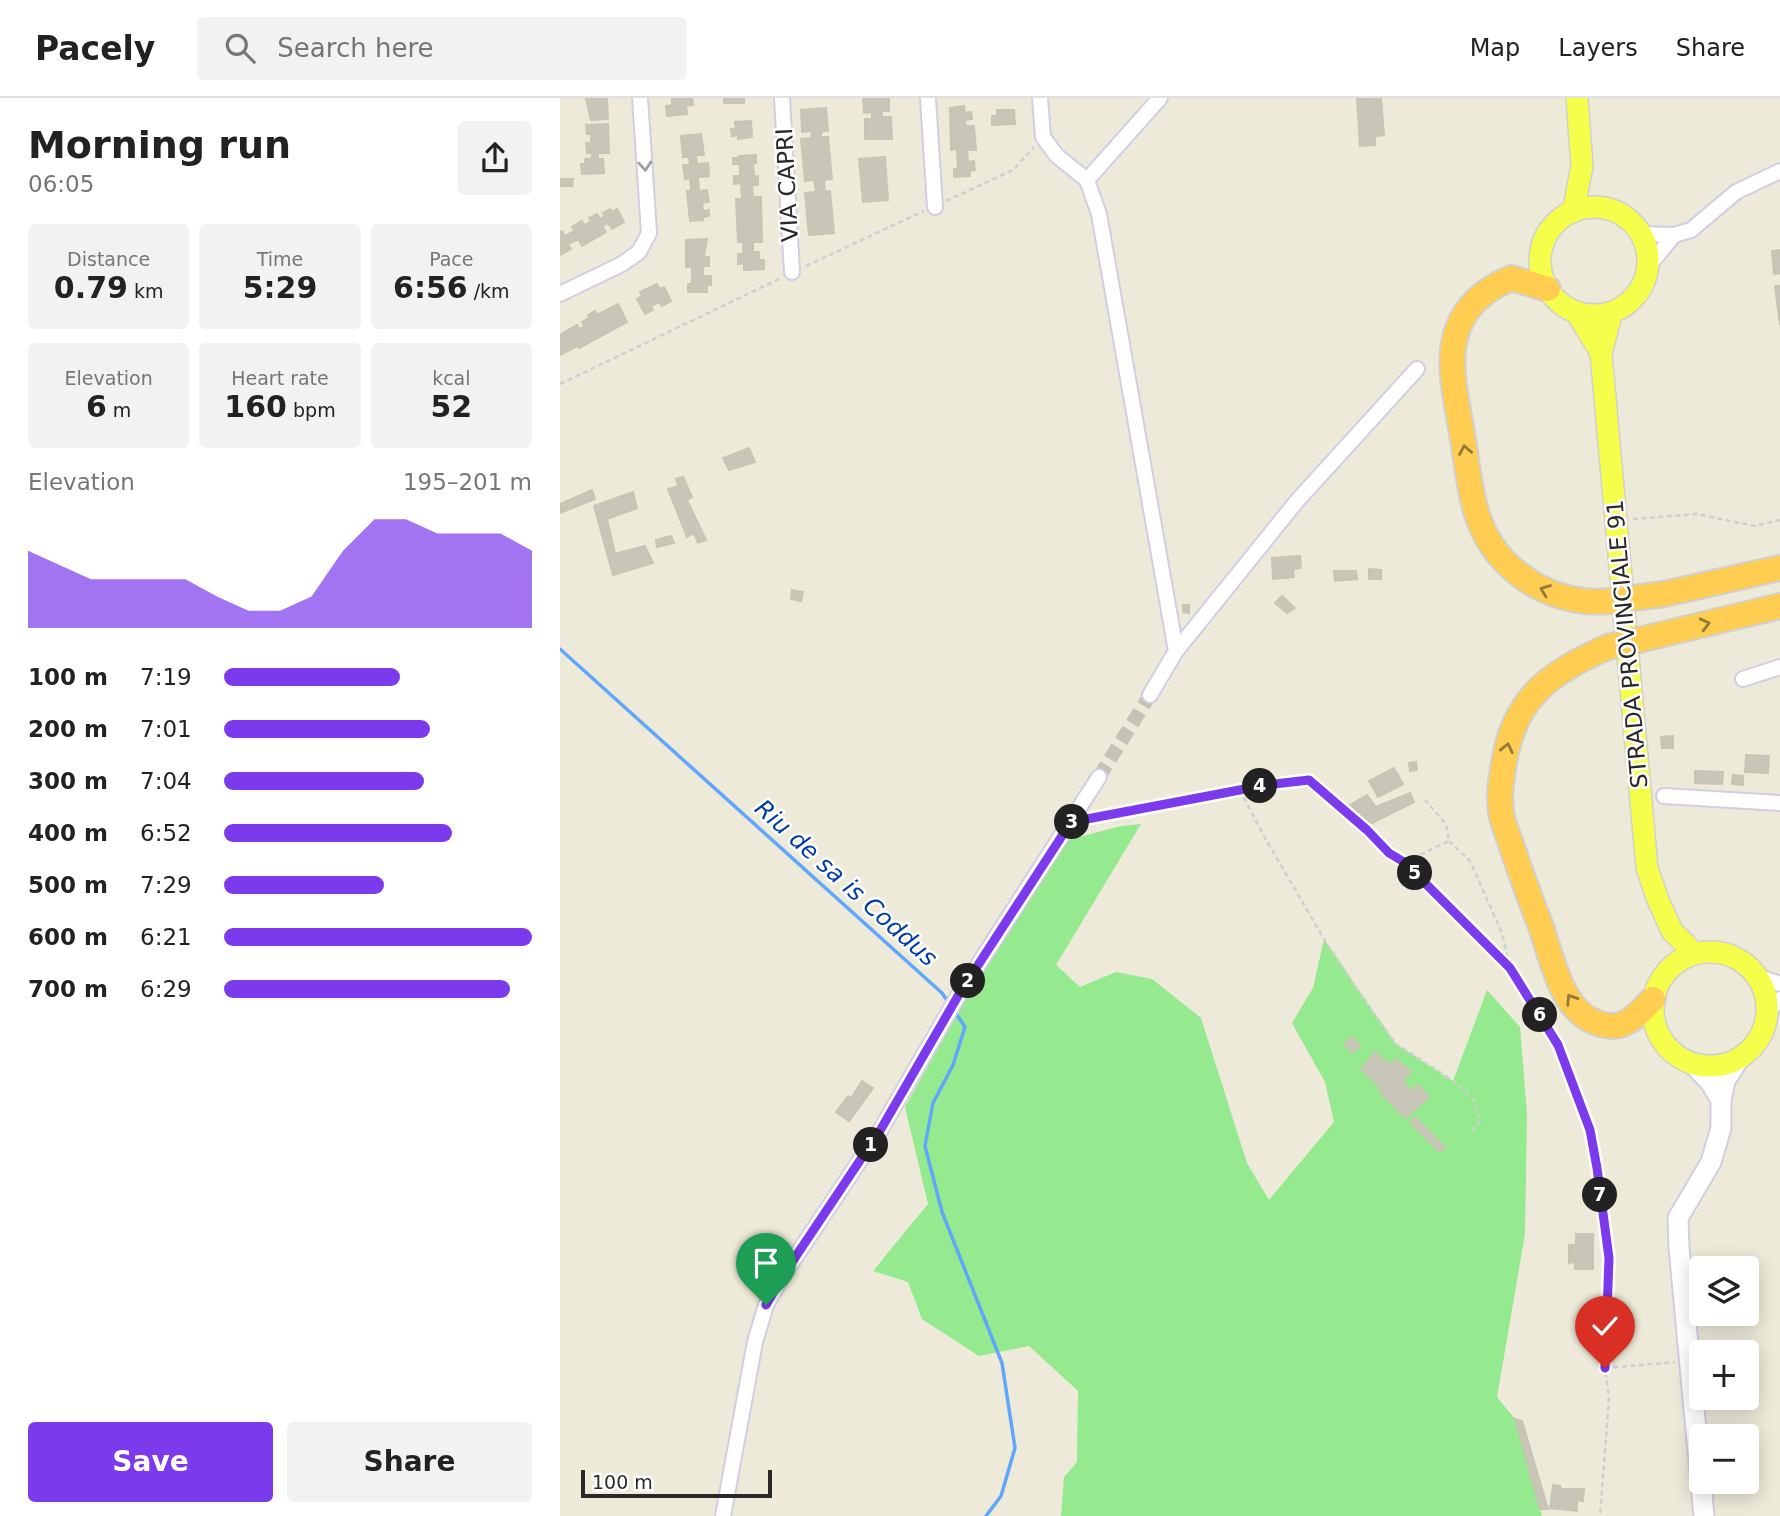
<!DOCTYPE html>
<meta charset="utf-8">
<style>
body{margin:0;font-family:"DejaVu Sans",sans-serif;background:#f2f2f2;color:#222;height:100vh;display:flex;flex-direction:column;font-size:26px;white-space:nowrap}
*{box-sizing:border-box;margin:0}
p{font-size:23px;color:#767676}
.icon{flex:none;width:38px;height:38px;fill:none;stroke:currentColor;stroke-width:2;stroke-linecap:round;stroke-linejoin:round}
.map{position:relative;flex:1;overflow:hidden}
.sheet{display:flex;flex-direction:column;background:#fff;width:560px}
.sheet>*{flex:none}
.controls{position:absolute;left:1129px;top:1158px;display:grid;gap:14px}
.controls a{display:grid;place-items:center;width:70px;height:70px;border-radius:7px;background:#fff;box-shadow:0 4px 18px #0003;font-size:35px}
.scale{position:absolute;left:21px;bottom:18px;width:191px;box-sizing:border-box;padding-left:7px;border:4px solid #292929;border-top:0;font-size:19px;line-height:24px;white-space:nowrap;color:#292929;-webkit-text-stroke:5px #fff;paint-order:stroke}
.pin{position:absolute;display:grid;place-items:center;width:60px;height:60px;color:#fff;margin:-72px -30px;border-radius:50% 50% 50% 0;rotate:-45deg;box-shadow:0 0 7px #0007}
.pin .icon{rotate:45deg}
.km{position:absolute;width:35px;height:35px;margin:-18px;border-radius:50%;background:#222;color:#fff;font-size:19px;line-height:35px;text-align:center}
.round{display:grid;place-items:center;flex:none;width:74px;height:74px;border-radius:7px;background:#f2f2f2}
.overview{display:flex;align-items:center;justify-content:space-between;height:119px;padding:0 28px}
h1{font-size:38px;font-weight:800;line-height:52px}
.figures{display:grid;grid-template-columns:repeat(3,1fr);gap:10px;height:119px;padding:7px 28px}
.figures div{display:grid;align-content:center;border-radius:7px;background:#f2f2f2;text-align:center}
.figures b{font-size:30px;font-weight:800}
.figures small{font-size:19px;font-weight:400}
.figures p{font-size:19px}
.chart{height:196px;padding:14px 28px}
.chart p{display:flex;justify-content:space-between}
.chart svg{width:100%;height:126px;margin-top:7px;fill:#7c3aed;opacity:.7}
.button{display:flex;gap:14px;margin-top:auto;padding:14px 28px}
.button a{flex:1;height:80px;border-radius:7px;background:#7c3aed;color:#fff;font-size:28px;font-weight:800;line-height:80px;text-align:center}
.button a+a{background:#f2f2f2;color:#222}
ul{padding:0 28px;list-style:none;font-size:23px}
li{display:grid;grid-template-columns:112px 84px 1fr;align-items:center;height:52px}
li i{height:18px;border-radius:9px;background:#7c3aed}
header{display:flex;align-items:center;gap:42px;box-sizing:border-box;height:98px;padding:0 35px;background:#fff;border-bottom:2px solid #e0e0e0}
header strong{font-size:33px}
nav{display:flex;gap:38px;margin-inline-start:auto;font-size:24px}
.search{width:490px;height:63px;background:#f2f2f2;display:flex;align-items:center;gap:18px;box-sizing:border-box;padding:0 24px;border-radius:7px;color:#767676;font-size:26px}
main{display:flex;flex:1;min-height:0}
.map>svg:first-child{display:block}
.green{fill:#95e98f}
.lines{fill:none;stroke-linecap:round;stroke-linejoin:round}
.stream{stroke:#60a6fa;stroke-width:3.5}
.building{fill:#c8c6b9;stroke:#c8c6b2;stroke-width:2}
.street-tunnel{stroke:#c6c3b6;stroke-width:14;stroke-dasharray:14 7;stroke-linecap:butt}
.street-casing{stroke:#d0cee4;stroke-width:18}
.secondary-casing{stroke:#d0cee4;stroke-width:23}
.primary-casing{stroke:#d0d0d0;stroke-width:24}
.highway-casing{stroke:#d0d0d0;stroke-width:28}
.path{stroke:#d0d0d0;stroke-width:2.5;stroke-dasharray:5 3.5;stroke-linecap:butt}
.street{stroke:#fff;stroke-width:14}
.secondary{stroke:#fff;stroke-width:19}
.primary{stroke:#f6fe4c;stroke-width:21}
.highway{stroke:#ffcd51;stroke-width:24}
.highway-bridge-casing{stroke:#d0d0d0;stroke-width:28;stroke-linecap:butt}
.highway-bridge{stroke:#ffcd51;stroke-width:24}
.oneway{stroke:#9f9f9f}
.oneway2{stroke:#947b3d}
.route-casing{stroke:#fff;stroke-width:14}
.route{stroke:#7c3aed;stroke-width:9}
.labels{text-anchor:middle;stroke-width:5;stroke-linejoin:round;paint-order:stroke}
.street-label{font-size:23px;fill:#292929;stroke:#fff}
.water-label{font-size:24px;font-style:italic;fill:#003ea5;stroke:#fff}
</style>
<header>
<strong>Pacely</strong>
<div class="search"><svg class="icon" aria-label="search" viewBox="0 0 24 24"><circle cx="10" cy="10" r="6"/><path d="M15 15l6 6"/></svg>Search here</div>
<nav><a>Map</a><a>Layers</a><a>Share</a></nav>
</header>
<main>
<section class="sheet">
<div class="overview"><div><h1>Morning run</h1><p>06:05</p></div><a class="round"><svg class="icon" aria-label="share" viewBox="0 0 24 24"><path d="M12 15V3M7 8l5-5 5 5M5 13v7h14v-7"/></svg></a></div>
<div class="figures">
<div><p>Distance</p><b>0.79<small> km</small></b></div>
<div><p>Time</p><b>5:29</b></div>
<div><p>Pace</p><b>6:56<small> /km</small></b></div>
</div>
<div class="figures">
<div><p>Elevation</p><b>6<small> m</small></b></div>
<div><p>Heart rate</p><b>160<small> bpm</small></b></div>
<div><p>kcal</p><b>52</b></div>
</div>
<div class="chart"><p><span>Elevation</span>195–201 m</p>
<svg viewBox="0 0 160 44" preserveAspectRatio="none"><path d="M0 44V17L10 22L20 27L30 27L40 27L50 27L60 33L70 38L80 38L90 33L100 17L110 6L120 6L130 11L140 11L150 11L160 17V44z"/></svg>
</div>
<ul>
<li><b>100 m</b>7:19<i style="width:57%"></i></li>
<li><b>200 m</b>7:01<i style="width:67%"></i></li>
<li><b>300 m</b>7:04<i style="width:65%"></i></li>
<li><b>400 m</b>6:52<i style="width:74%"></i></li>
<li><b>500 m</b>7:29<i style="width:52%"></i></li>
<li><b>600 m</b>6:21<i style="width:100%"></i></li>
<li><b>700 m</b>6:29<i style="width:93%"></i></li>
</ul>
<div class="button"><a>Save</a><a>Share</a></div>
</section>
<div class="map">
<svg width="1220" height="1418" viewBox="0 0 1220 1418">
<rect width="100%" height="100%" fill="#edead9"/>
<path class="green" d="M581,726L496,867L520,889L556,874L592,881L641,920L687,1065L709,1102L774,1024L765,984L732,925L753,890L764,841L836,946L893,983L927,892L960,929L967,1016L965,1136L937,1299L955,1321L982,1418H501L504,1379L517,1364L518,1293L469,1248L419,1258L362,1221L348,1184L313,1173L368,1106L345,1009L404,904L508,742L561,728Z"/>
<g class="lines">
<path class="stream" d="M0,551L382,895L388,904
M395,914L405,929L393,967L373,1005L365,1048L382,1114L442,1265L455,1350L441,1398L426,1418"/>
</g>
<path class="building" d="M47,0L48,21L31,22L26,1Z
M112,0H132L133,7L126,8L127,16L107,18L106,8L112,7Z
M164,0H184V5H164Z
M303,0H329V13H322V19H331L332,41H305V21H312V14L304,15Z
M821,0L824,37L815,38V47L800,48L797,1Z
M404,8L405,15L411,14L412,21L405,22L406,28H414L416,52H407L408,64L414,63L415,72L410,73V78L394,79V71H398L397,51L391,52L390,10Z
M266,10L268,33L261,34V39H268L272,81L264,82L265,94L270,93L274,135L249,137L245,95L256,94L254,82L245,83L241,41L252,40L251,33L242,34L241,12Z
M437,12H454L455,26L432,27V18H437Z
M191,23L192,39L178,41V37L172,38L171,31H176L175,24Z
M48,26L49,55H38V61H43L44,75L22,76L21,66H25V61L32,60V55H27L26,45H31V36H27L26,27Z
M141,36L144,57H136L137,66L148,65L149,78L138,79L139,93L147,92L149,104L142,105L143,113L149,112V118L143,119V122L130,123L127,93H131L130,80L125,81L123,67H130L129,59H123L121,38Z
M196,57V65H193L194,79L198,78V87H192L193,99H201L202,144H193V154H199V162H204V171L184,172V165L178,166V156H183V144H178L176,101H182L181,85L174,86V78H180V66H173V60H179V58Z
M325,59L328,102L303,104L299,61Z
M0,81H13L12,88H1Z
M50,111L52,114L57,111L64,124L52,131L48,125L42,128L46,134L22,148L18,141L8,146L11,151L0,157V134L2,133L5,138L14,133L12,129L22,123L24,127L31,123L29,120L37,116L40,121L45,118L43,115Z
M147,141L144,159H149V168H143V178H151V187H147V194H128V186H132V169H126V142Z
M1220,152V175L1214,176L1212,153Z
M97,186L100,191L104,189L111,203L102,208L99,204L91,208L93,212L85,216L77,201L82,198L80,194Z
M1215,188H1220V227Z
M58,206L67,224L19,250L17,248L0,257V237L17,227L19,231L24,229L22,224L29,220L28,217L35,213L37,217Z
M189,350L195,364L169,372L163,360Z
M123,379L132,399L127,402L146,442L138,445L134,435L127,439L108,391L118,388L116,381Z
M32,392L35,401L0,415V406Z
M73,394L77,410L47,421L55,456L85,448L93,465L53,477L34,408Z
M111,438L114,445L97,449L96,442Z
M740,458L741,470L733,471L734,479L713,481L712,460Z
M809,471L821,472V481H809Z
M774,473H796L797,481L775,483Z
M232,492L243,494L241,503L231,501Z
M722,498L735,510L727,515L715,505Z
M623,507H629V515L623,514Z
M1113,638V650H1102L1101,639Z
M1186,657L1209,658L1208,675L1185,674Z
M856,664L857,672L850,673L849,665Z
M834,670L843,686L818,699L809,683Z
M1135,673L1163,674L1162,686L1135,685Z
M1173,677L1183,678V687L1172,686Z
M850,695L854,704L810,726L790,707L807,697L816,709Z
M792,939L800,948L793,955L784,946Z
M815,954L829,967L836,961L851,974L842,983L851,993L858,987L869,999L845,1020L819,993L822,991L801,971Z
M302,983L313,990L289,1023L276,1014L288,998L291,1000Z
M855,1019L885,1049L880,1054L850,1024Z
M1016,1136H1033V1171H1015V1164L1009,1165V1147H1016Z
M955,1321L962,1323L988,1411H980Z
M993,1387L1000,1388L1001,1391H1024L1023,1403L1017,1402V1413L990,1410Z"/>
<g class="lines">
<path class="street-tunnel" d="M539,679L590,597"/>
<g class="street-casing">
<path id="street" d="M222,0L232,174
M368,0L375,109
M480,0L483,39L497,58L527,82L600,0
M527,82L539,116L616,553
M1080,136L1114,137L1131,132L1176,94L1220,73
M1088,169L1114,137
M0,196L62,166L79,154L89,135L80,0
M1183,581L1220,569
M590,597L616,553L737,403L857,271
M1104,698L1220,705
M1197,878L1220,886
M1208,913L1220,901
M163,1418L195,1244L206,1207L222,1179L321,1031L398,898L539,679"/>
</g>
<g class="secondary-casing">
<path id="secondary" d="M1133,966L1150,984L1161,1002
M1144,1418L1119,1150L1118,1120L1151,1064L1161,1030V1002L1165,983L1179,961"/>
</g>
<g class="primary-casing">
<path id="primary" d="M980 163a54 54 0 1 1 108 0a54 54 0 1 1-108 0Z
M1013,114L1022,68L1017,0
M1016,214L1041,255
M1052,214L1041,255L1087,770L1098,802L1112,833L1135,856
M1093 911a57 57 0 1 1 114 0a57 57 0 1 1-114 0Z"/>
</g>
<g class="highway-casing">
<path id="highway" d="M988,191L951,180C928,190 907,206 898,230C886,261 896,299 901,330C906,356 909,395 918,419C936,474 994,509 1051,503
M1074,500L1104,496L1220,470
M1079,542L1220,508
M1048,549C990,574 954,600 944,665C941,682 938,702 942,719C944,729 949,739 952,749C961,776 971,803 981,829C992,860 1001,911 1035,924C1063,936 1075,919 1093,901"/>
</g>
<path class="path" d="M386,103L453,72L474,49
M246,168L364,113
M0,286L221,180
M1073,421L1137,416L1195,428L1220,422
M680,692L705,740L764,841L811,912L836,946L894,983L914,1002L920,1023L910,1036
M527,721L706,687L749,682L807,732L829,755L844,764L950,870L998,947L1030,1032L1049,1160L1045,1270L1049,1300L1040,1418
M889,743L910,763L942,835L950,870
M845,764L889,743L886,726L865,702
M1045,1270L1115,1264"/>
<use href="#street" class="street"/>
<use href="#secondary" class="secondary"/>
<use href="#primary" class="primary"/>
<use href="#highway" class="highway"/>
<g class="highway-bridge-casing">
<path id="highway-bridge" d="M1051,503L1074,500
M1048,549L1079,542"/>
</g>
<use href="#highway-bridge" class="highway-bridge"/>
</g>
<defs><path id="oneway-chevron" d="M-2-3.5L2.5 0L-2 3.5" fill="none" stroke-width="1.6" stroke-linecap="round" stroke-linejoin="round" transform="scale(1.75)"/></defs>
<use class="oneway" href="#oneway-chevron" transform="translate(85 68) rotate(86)"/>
<g class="oneway2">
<use href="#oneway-chevron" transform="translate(905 352) rotate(-100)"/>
<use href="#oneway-chevron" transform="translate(985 492) rotate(-159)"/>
<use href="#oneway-chevron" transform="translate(1145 526) rotate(-14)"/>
<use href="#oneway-chevron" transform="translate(947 650) rotate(-78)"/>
<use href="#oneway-chevron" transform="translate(1011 901) rotate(-123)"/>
</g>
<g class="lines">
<g class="route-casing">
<path id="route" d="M206,1207L222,1179L321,1031L398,898L511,724L706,687L749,682L807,732L829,755L844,764L950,870L998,947L1030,1032L1037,1070L1049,1160L1045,1270"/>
</g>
<use href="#route" class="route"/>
</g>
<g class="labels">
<g class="street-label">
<text transform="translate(227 87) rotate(-93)" y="8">VIA CAPRI</text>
<text transform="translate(1067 546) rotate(-95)" y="8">STRADA PROVINCIALE 91</text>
</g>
<g class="water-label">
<text transform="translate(286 785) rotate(42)" y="8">Riu de sa is Coddus</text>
</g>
</g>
</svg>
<div class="controls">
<a><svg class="icon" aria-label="layers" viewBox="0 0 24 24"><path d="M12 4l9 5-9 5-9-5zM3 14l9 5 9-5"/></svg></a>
<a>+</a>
<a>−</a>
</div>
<div class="scale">100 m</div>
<div class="pin" style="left:206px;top:1207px;background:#1e9e55"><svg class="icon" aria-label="arrive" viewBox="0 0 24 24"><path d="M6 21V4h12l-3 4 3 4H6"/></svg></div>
<div class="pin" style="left:1045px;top:1270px;background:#d93025"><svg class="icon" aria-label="check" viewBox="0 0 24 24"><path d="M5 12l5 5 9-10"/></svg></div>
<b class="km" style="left:311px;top:1047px">1</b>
<b class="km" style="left:408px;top:883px">2</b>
<b class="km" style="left:512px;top:724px">3</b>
<b class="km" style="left:700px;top:688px">4</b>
<b class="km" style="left:855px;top:775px">5</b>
<b class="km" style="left:980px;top:917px">6</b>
<b class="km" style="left:1040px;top:1097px">7</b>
</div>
</main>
